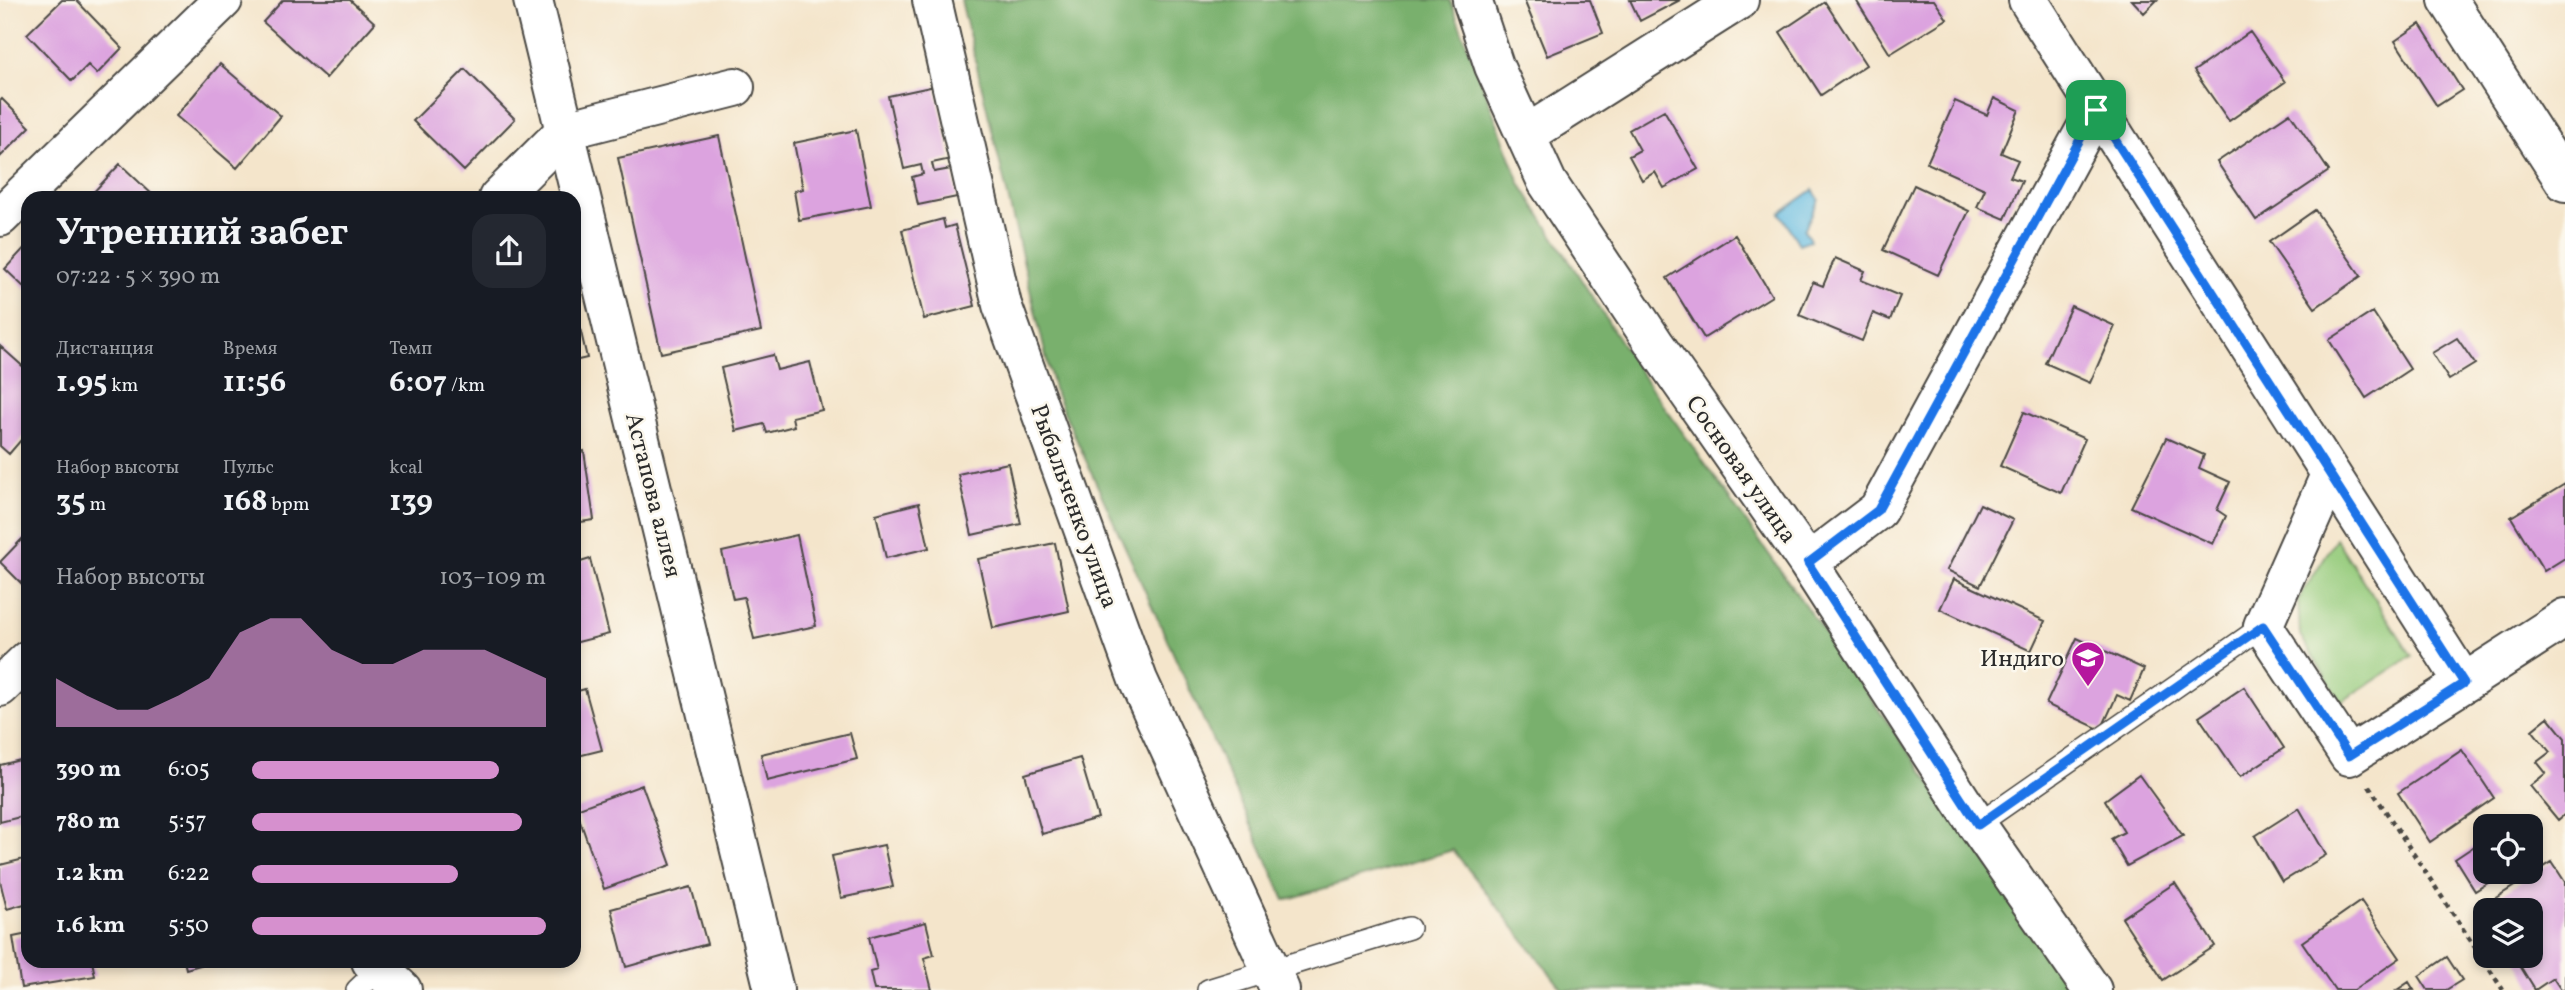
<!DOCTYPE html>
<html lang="ru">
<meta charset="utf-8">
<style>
body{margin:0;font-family:Vollkorn,serif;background:#242831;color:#f1f3f6;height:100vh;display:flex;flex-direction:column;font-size:26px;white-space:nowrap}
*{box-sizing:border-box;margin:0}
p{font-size:23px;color:#9ea1a6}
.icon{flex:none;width:38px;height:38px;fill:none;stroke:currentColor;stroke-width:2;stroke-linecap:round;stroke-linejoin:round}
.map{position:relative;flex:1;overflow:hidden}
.sheet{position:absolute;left:21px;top:191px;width:560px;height:777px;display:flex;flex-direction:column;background:#171b24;border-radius:21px;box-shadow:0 4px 10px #0003}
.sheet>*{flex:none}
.buttons{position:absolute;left:2473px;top:814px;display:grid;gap:14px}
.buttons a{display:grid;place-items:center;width:70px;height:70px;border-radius:14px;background:#171b24;box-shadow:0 4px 10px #0003;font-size:35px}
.pin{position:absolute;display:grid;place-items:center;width:60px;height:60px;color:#fff;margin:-30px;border-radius:14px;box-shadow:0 4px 10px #0006}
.round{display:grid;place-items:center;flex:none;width:74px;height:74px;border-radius:21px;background:#242831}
.headline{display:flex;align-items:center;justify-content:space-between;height:119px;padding:0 35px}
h1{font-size:38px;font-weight:700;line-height:52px}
.figures{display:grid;grid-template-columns:repeat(3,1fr);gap:10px;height:119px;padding:7px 35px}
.figures div{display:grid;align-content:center}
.figures b{font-size:30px;font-weight:700}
.figures small{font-size:19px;font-weight:400}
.figures p{font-size:19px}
.chart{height:196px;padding:14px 35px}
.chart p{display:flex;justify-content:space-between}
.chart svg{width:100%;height:126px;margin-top:7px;fill:#d690ce;opacity:.7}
ul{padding:0 35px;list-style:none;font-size:23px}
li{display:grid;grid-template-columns:112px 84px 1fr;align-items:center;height:52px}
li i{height:18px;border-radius:9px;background:#d690ce}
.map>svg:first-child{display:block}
.green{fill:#97cc7e;stroke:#617c54;stroke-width:2}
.forest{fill:#79b06d;stroke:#526e4c;stroke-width:2}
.water{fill:#65bce2;stroke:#487486;stroke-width:2}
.building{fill:#dca3df}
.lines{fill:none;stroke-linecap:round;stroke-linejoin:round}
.service-casing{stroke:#494743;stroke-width:24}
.minor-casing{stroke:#494743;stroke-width:42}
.path{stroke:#494743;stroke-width:4.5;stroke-dasharray:5 5;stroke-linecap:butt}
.service{stroke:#fff;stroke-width:21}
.minor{stroke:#fff;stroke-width:38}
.route-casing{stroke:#fff;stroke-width:14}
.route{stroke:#1a73e8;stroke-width:9}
.labels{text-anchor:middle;stroke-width:5;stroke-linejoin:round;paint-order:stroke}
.street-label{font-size:24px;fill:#2b2b2b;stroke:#fbf7ec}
.poi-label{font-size:24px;fill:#2b2b2b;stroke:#fbf7ec;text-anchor:end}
</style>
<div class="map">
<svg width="2565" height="990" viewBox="0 0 2565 990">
<rect width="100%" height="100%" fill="#fbf7ec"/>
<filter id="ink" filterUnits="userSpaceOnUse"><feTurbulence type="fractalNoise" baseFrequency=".0143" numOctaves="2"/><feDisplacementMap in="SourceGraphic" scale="14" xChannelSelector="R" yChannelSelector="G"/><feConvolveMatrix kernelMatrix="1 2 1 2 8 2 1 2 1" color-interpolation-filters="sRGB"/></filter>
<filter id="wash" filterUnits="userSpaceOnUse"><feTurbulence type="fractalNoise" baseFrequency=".00686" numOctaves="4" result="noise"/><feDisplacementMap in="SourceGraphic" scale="28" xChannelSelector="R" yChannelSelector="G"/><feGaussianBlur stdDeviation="1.57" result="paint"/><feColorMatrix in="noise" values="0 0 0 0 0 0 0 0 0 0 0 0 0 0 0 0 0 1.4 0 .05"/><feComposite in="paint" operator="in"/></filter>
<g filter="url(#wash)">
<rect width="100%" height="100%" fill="#f4e5cb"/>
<path class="green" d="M2336,539L2412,656L2341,702L2300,635L2298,600Z"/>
<path class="forest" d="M961,0H1450L1521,185L1640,372L2077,990H1563L1453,850L1285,900L1054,390Z"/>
<path class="water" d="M1813,190L1819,199L1804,230L1810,240L1799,244L1780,213Z"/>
<g id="blocks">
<path class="building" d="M62,0H76L122,48L97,74L88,65L72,81L27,34Z
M283,0H350L375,23L326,78L263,22Z
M1524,0H1590L1603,33L1547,56Z
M1630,0H1680L1640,21Z
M1856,0H1934L1947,19L1890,54Z
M2132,0H2157L2144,13Z
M1825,2L1866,65L1821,95L1780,32Z
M2420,24L2462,90L2437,106L2395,41Z
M2250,32L2285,82L2229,121L2194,71Z
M220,64L281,116L237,168L176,116Z
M465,69L515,119L464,171L413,121Z
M935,86L951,159L932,163L934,172L951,169L957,197L918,205L912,177L923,174L921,165L904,169L888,96Z
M1994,98L2019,110L2001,153L2018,160L2010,177L2022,181L2005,219L1977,207L1985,189L1927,163L1955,101L1987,115Z
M2,99L30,127L0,157V101Z
M1664,110L1698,169L1664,188L1655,172L1642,180L1629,156L1640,150L1629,130Z
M2290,113L2329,171L2256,220L2217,162Z
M856,130L871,206L799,220L794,191L803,189L794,143Z
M719,136L761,331L661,353L618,158Z
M120,164L156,198H88Z
M1914,185L1969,211L1938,275L1883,250Z
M2315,210L2361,276L2315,308L2269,242Z
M943,219L945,228L955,225L975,306L924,319L902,230Z
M1735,235L1772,296L1704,338L1667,278Z
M28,244V291L5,269Z
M1835,258L1865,271L1861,280L1900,296L1890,320L1873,313L1862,341L1799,315L1813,282L1823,286Z
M2071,306L2115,326L2090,383L2045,363Z
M2373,312L2410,369L2366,398L2329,340Z
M580,328L587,358L574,361V329Z
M2457,338L2475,364L2449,380L2432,353Z
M0,346L28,371V432L9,454L0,446Z
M773,355L777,370L810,362L822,410L792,417L794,426L767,433L764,424L736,431L721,368Z
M2024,412L2085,439L2061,493L2000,466Z
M2166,438L2204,455L2199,468L2230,482L2217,510L2226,516L2213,544L2131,507Z
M584,451L594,520L574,523V453Z
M1008,463L1021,524L972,535L958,474Z
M2565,484V558L2544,571L2511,517Z
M919,503L929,548L886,558L876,514Z
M1980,504L2013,520L1980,586L1947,570Z
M797,535L816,626L754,639L744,597L733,599L722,552Z
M25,536L28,539V590L0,562Z
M1055,543L1069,611L993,628L978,559Z
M590,559L609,634L574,643V564Z
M1954,579L2045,621L2031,651L1940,609Z
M2077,638L2144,669L2130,701L2117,695L2101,730L2046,704Z
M2244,687L2284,748L2240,777L2199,717Z
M585,689L602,750L574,757V692Z
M2548,717L2565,738V814L2558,820L2530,786L2546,773L2537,762L2550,752L2532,730Z
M850,733L857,759L767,781L761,754Z
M2462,750L2494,798L2430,842L2398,793Z
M28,758V815L0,822V765Z
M1080,758L1098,818L1042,834L1025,774Z
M2139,775L2183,836L2127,866L2111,839L2124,832L2105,800Z
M642,785L671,865L604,889L576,809Z
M2299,808L2326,855L2282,882L2255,836Z
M2485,839V872H2505L2475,891L2455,859Z
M884,845L893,887L841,898L832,856Z
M28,858V903L7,909L0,881V865Z
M2552,862L2565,882V990H2561L2553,978L2535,990L2514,956H2530V910H2485L2483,906Z
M2175,883L2215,946L2163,980L2122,918Z
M691,887L707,944L626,967L611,909Z
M2361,901L2400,958L2354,990H2335L2302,942Z
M926,922L934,955L924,958L932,990H874L870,972L877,970L869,937Z
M28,934V961H92L95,976L21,988L13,937Z
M2447,957L2462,980L2446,990H2428L2419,976Z
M184,961H211V962L186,969Z
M2409,982L2414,990H2397Z"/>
</g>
</g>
<g filter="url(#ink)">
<use href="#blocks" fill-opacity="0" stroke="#494743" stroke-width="2"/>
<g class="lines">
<g class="service-casing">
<path id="service" d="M1977,825L2263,626
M357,990L379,969
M1208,990L1409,928"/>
</g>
<g class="minor-casing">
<path id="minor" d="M533,0L774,990
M932,0L1002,305L1138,680L1280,990
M1472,0L1494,66L1547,182L1656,346L1808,563L1977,825L2092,990
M2028,0L2464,683L2349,756L2263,626L2330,475
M2448,0L2565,182
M1526,135L1739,0
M498,198L566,130L735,87
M0,217L223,0
M1808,563L1878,510L2096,110
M2464,683L2565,618
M0,687L28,660
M371,961L402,990"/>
</g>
<path class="path" d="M2369,786L2503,990"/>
<use href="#service" class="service"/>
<use href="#minor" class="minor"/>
</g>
</g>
<g class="lines" filter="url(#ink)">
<g class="route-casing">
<path id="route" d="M2096,110L2464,683L2349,756L2263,626L1978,825L1808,563L1878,510Z"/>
</g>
<use href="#route" class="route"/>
</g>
<defs>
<g id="school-pin" transform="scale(1.75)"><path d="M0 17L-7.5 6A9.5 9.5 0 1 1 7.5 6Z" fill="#b5179e" stroke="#fbf7ec"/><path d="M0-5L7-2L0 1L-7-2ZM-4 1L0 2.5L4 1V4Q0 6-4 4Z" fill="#fff"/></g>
</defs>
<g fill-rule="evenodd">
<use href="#school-pin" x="2088" y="658"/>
</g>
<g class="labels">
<g class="street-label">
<text transform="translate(1742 469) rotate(55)" y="8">Сосновая улица</text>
<text transform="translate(654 495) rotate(76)" y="8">Астапова аллея</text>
<text transform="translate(1075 506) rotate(70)" y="8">Рыбальченко улица</text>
</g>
<g class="poi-label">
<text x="2064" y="666">Индиго</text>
</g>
</g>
</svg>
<div class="buttons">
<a><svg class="icon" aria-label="locate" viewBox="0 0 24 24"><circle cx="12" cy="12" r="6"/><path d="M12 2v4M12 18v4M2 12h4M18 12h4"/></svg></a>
<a><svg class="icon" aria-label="layers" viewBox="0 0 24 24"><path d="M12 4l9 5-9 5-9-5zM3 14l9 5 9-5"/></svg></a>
</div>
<div class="pin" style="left:2096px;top:110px;background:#1e9e55"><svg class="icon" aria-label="arrive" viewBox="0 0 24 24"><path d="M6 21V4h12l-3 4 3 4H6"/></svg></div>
<section class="sheet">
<div class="headline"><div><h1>Утренний забег</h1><p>07:22 · 5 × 390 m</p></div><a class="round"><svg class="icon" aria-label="share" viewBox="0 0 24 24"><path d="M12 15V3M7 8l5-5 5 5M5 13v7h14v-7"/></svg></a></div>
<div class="figures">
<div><p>Дистанция</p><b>1.95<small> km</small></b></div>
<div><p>Время</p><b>11:56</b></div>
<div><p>Темп</p><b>6:07<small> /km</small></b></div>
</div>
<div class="figures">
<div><p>Набор высоты</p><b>35<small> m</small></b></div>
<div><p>Пульс</p><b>168<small> bpm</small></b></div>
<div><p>kcal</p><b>139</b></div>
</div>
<div class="chart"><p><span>Набор высоты</span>103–109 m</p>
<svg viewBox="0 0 160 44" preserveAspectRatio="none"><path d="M0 44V27L10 33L20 38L30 38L40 33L50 27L60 11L70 6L80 6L90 17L100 22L110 22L120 17L130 17L140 17L150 22L160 27V44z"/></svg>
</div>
<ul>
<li><b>390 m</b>6:05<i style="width:84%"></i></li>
<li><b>780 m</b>5:57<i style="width:92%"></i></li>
<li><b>1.2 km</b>6:22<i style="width:70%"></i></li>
<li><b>1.6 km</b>5:50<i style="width:100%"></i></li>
</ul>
</section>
</div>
